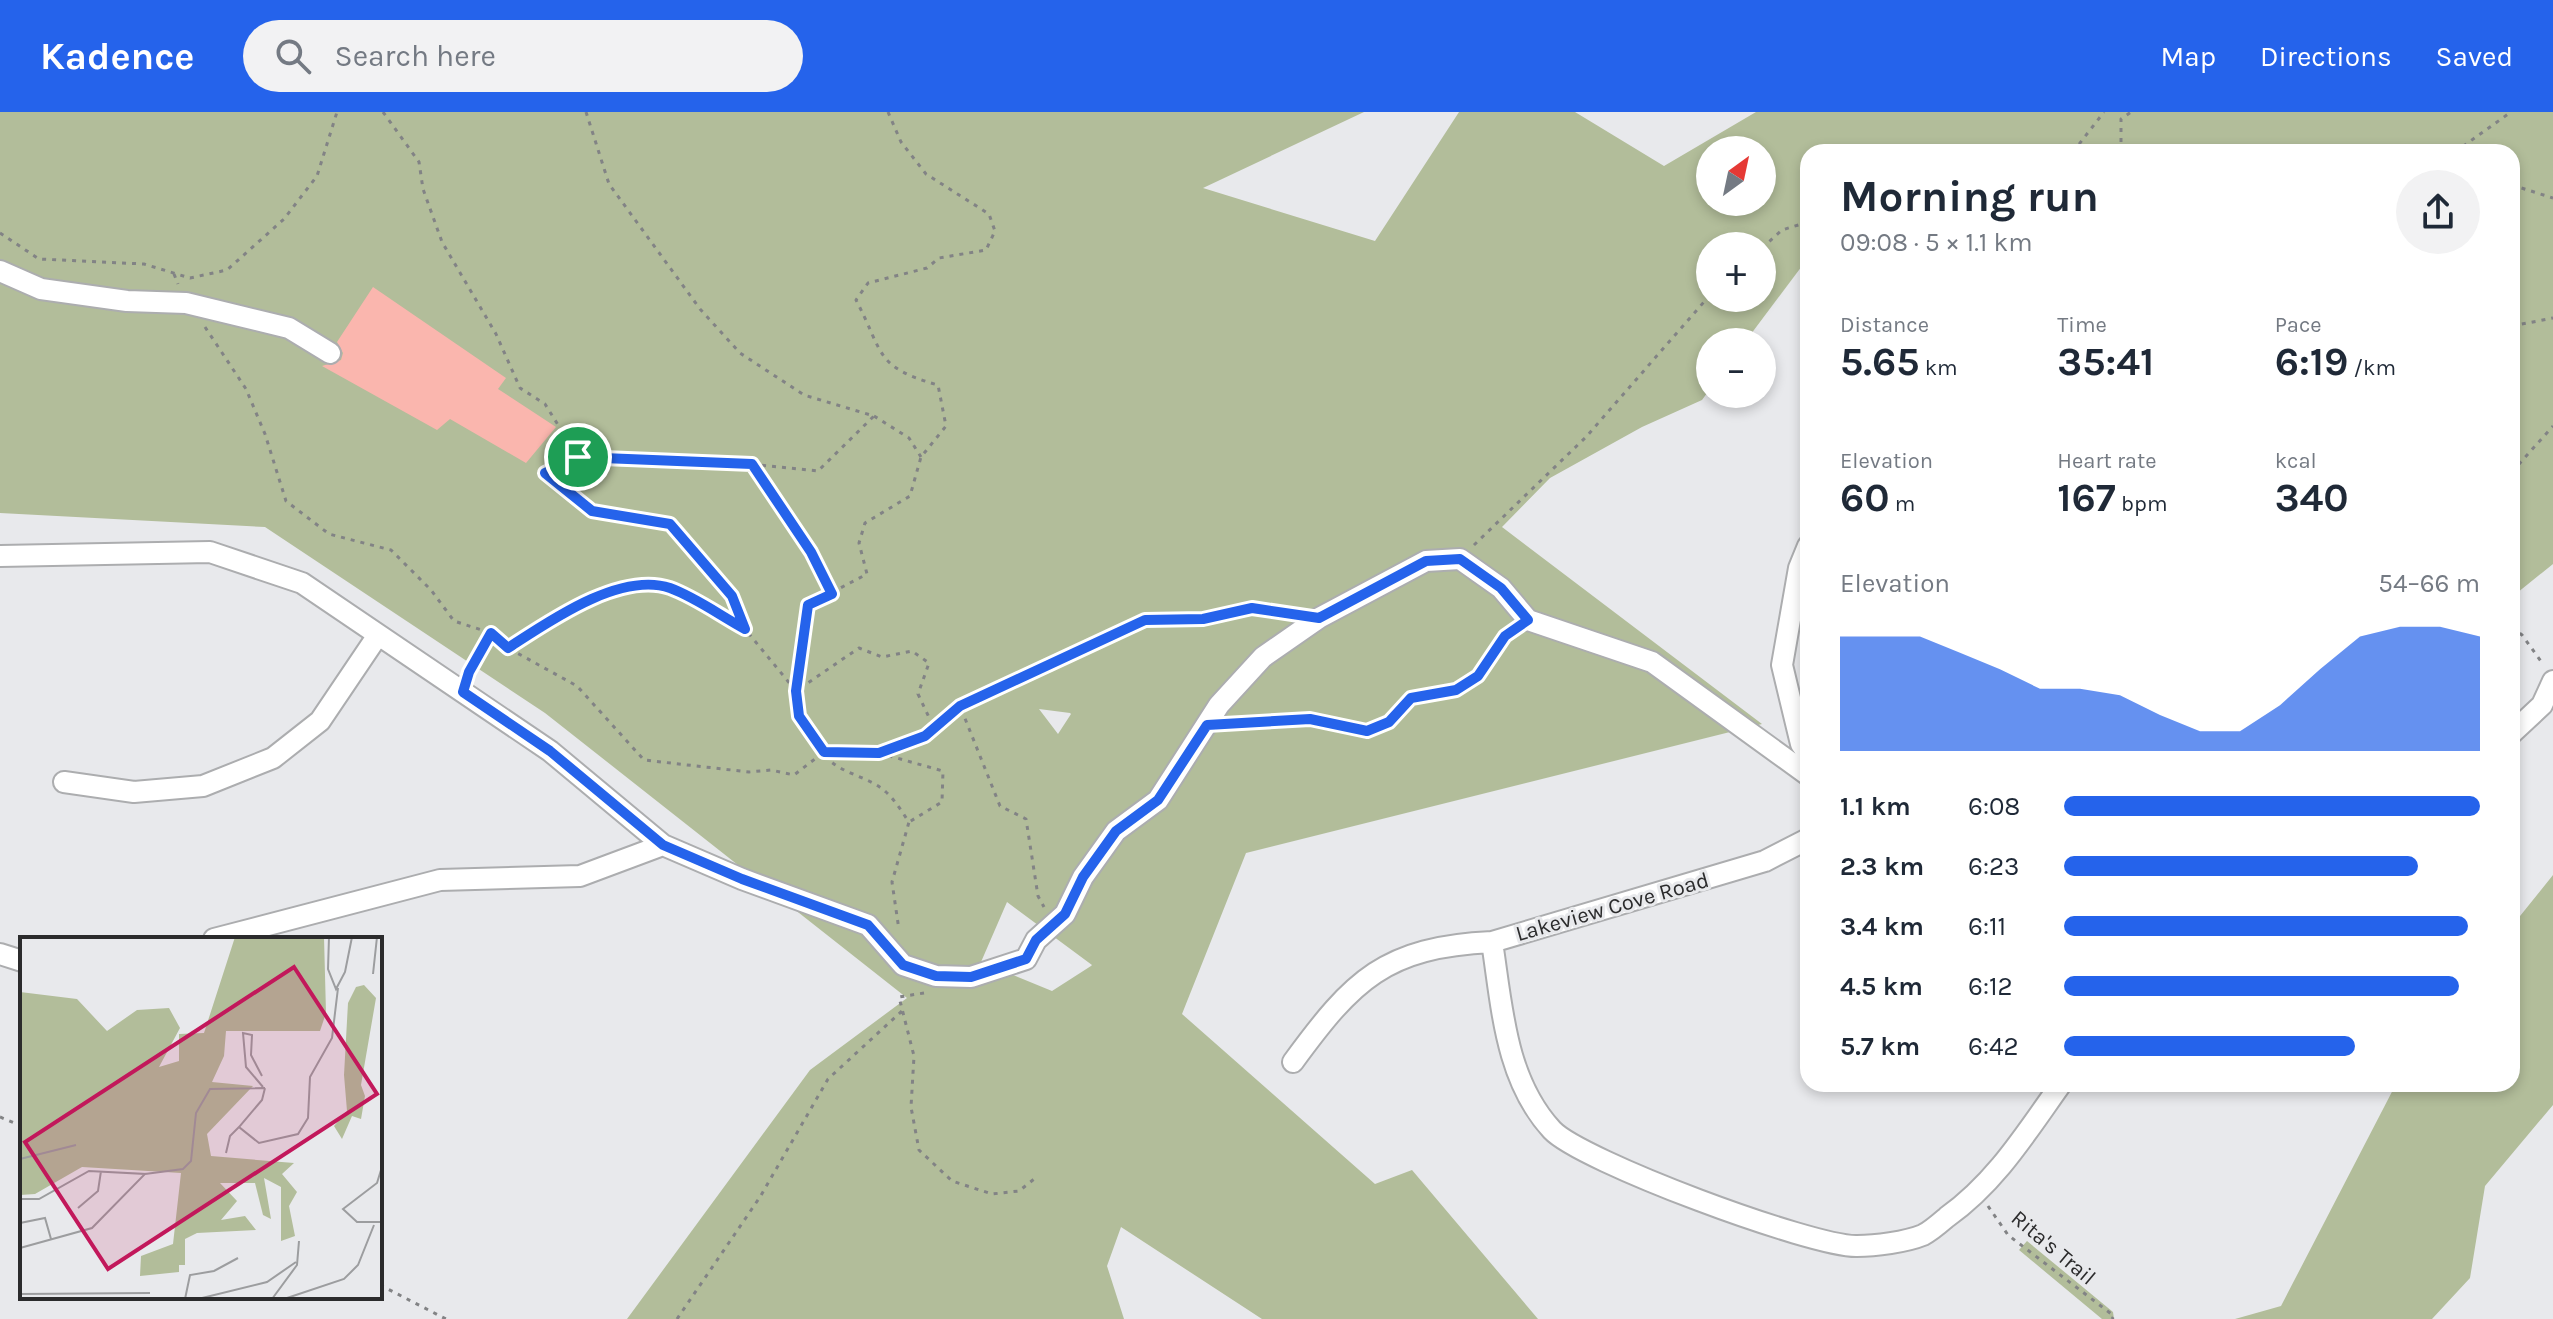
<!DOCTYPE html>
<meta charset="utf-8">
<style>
body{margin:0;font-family:Karla,sans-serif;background:#f2f2f3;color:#1f2937;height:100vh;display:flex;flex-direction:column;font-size:30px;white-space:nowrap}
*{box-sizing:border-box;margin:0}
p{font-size:26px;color:#747a83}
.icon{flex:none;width:44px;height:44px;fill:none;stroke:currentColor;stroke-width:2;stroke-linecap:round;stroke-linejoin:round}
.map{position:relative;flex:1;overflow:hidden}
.side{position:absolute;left:1800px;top:32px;width:720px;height:948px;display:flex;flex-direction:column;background:#fff;border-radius:24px;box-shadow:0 4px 12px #0003}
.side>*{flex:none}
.needle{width:52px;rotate:33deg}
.controls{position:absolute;left:1696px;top:24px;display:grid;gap:16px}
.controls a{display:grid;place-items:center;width:80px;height:80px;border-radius:50%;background:#fff;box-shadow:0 4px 12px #0003;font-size:40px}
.pin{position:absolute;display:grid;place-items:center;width:68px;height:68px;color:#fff;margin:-34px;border:4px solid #fff;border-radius:50%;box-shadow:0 2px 8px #0007}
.round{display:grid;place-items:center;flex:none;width:84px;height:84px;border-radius:42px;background:#f2f2f3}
.head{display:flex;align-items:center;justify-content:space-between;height:136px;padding:0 40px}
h1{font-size:44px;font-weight:700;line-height:60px}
.figures{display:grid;grid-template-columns:repeat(3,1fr);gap:12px;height:136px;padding:8px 40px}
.figures div{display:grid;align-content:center}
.figures b{font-size:40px;font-weight:700}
.figures small{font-size:22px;font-weight:400}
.figures p{font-size:22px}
.chart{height:224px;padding:16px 40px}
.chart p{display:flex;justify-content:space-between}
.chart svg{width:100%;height:144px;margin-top:8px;fill:#2563eb;opacity:.7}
ul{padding:0 40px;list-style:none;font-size:26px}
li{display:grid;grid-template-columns:128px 96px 1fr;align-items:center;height:60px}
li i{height:20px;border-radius:10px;background:#2563eb}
header{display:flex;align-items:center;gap:48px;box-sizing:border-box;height:112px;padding:0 40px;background:#2563eb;color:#fff}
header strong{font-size:38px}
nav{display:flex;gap:44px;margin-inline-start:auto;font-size:28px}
.search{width:560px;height:72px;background:#f2f2f3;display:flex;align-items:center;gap:20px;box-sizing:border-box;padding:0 28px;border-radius:44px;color:#747a83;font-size:30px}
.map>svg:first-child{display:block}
.green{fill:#b2bd9a;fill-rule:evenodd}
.building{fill:#fab6ae}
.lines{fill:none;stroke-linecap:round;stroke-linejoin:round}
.minor-casing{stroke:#acadaf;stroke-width:24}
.path{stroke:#828385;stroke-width:3;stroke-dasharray:4 6;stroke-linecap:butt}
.minor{stroke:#fff;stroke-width:20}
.route-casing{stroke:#fff;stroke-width:16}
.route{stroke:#2563eb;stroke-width:10}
.labels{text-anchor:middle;stroke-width:6;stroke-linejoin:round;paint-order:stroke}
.street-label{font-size:22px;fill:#2b2b2c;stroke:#e8e9ec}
.inset-road{fill:none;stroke:#9c9d9f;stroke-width:2}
.view{fill:#c2185b;fill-opacity:0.15;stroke:#c2185b;stroke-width:4}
.inset-edge{fill:none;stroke:#2b2b2c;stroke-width:4}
</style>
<header>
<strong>Kadence</strong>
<div class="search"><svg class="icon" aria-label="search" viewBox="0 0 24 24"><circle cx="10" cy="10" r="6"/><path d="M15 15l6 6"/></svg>Search here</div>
<nav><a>Map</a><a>Directions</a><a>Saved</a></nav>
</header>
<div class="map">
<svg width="2553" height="1207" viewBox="0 0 2553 1207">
<rect width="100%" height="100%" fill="#e8e9ec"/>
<path class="green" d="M0,0H1364L1203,76L1375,129L1459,0H1575L1664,54L1756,0H2553V452L2512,485V40H1808V146L1745,230H1710V277L1702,288L1642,315L1550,366L1502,415L1762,612L1246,741L1182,902L1375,1072L1412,1058L1538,1207H1262L1121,1115L1107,1154L1124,1207H627L810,958L907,886L545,601L265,415L0,401ZM1710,38H1762V90H1710ZM1710,134H1762V186H1710ZM1039,597L1070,601L1071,602L1058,622ZM1007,790L1092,853L1091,854L1052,879L981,850Z
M2553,763V993L2485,1074L2470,1166L2432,1207H2235L2281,1194L2396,972H2512V814Z
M2027,1129L2113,1200L2114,1207H2102L2019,1138Z"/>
<path class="building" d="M373,175L506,266L498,277L556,315L526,351L450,307L437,318L322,254L341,248L343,241L337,230Z"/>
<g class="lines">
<g class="minor-casing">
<path id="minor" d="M0,159L41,177L127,189L186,191L289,216L330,241
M1808,434L1799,456L1782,553L1801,632L1808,642
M0,444L210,440L302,471L550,639L663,733L580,764L440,768L214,827
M2512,621L2542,593L2553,569
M64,670L134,680L203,674L273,646L320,609L378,523
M1808,727L1765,749L1492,830C1502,894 1505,967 1552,1018C1581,1049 1812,1135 1857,1134C1875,1134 1906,1130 1923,1123C1931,1119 1940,1111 1947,1105C1996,1070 2026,1021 2061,972
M663,733L742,767L868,813L903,853L936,864L971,865L1026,847L1036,828L1065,802L1083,765L1116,719L1158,688L1219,593L1263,545L1319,506L1426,449L1460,447L1501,476L1528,508L1652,550L1808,663
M0,842L22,849
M1293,950C1353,868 1385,835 1492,830"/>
</g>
<path class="path" d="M383,0L419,50L423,77L442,130L496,222L520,276L545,292L578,345
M586,0L609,72L700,197L740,241L804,283L874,304L818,359L740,351L584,345L545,361L592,399L670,412L732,484L745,517L796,579L859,536L882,545L912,539L929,551L918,582L934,616
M888,0L901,30L926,62L989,102L995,119L986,138L939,146L927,156L868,171L856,188C884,241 874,255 938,273L946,314L921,345L910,384L865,411L859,431L867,462L808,493C797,550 784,599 827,646C842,662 870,665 886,680C895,688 902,700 909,710L892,770L899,818
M2073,40L2104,0
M2121,40V7L2131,0
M2455,40L2511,0
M2512,73L2553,86
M0,121L39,147L144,152L190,166L227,158L284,107L317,64L337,0
M1762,136L1782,118L1808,110
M174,162L178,172
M2512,214L2553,206
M205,215L246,277L265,322L286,389L329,422L391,438L431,478L454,509L491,521L508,536L577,574L644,648L749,660L771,658L794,663L824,640L879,641L925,624L960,594L1000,694L1026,707L1038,784L1044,795
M874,304L909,326L921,345
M753,353L811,440L832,482
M2512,360L2553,314
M1474,433L1586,325L1710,183
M2512,515L2522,523L2543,552
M508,536C548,510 620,459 670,476C695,485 721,504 745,517
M469,560L491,521
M960,594L1145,508L1203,507L1252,496L1291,502
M1229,612L1310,607L1367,619L1389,610L1411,586L1456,578L1478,564L1512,519
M879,641L943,659L942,690L909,710
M924,881L899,885L914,944L911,995L919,1038L952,1069L992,1082L1019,1079L1038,1064
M0,1005L22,1014
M1988,1094L2008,1123L2114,1204L2112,1207
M380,1173L446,1207
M677,1207L760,1085L828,967L902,899"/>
<use href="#minor" class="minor"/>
</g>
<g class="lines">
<g class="route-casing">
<path id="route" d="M578,345L752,352L811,440L832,482L808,493L796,579L799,604L824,640L879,641L925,624L960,594L1145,508L1203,507L1252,496L1319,506L1426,449L1460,447L1501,476L1528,508L1505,524L1478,564L1456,578L1411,586L1389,610L1367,619L1310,607L1207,613L1158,688L1116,719L1083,765L1065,802L1036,828L1026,847L971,865L936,864L903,853L868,813L742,767L663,733L550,639L463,580L469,560L491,521L508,536C548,510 620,459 670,476C695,485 721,504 745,517L732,484L670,412L592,399L545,361Z"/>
</g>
<use href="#route" class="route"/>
</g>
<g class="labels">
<g class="street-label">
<text transform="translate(1612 794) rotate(-16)" y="8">Lakeview Cove Road</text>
<text transform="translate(2054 1135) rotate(40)" y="8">Rita's Trail</text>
</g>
</g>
<g transform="translate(20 825)">
<rect width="362" height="362" fill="#e8e9ec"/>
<path d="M215,0H304L306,76L300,94H206L204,119L192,145L233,149L187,197L191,219L274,226L262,237L277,255L269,269L275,299L261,304V250L244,241L251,282L243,278L235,246H200L217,264L201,283L225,279L236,293L177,296L165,302V328H159V335L120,339L121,319L153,307L161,236L62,230L15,257L0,258V55L57,62L87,94L117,73L149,71L160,91L139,130L159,124V97L184,96ZM344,48L356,61L341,148L345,159L341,182L332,179L322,202L314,189L327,174L324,138L328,66L336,50Z" fill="#b2bd9a"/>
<path class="inset-road" d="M309,0L308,32L316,52L325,35L332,0M353,37L357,0M242,139L231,118L232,98L223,96L226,130L243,150M245,151L242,163L219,190L239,206L278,197L288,181L290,140L312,101L318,51M206,216L210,199L219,190M0,222L56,208M361,233L357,246L323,272L337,285H362M125,237L163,232L171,224L176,176L190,152L245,151M0,262H19L69,234L125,237L72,291L0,311M58,271L78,254L81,234M0,286L25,281L31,302M0,357L130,356M165,362L170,338L194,334L218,321M178,362L247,345L276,325M252,362L277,328L279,304M264,362L324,342L338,328L354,288"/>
<path class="view" d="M274,30L357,157L88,332L5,205Z"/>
<rect width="362" height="362" class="inset-edge"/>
</g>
</svg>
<div class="controls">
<a><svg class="needle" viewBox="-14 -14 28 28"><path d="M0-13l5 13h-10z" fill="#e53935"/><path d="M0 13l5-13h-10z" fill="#747a83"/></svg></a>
<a>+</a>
<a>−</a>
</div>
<div class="pin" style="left:578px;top:345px;background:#1e9e55"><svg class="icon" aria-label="arrive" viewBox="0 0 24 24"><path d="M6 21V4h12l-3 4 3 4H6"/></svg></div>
<section class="side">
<div class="head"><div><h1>Morning run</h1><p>09:08 · 5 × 1.1 km</p></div><a class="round"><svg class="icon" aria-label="share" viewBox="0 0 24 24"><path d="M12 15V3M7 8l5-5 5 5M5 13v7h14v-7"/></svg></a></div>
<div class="figures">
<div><p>Distance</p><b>5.65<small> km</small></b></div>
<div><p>Time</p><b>35:41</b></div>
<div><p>Pace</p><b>6:19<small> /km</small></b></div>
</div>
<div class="figures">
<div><p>Elevation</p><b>60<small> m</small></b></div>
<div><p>Heart rate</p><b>167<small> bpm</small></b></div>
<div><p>kcal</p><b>340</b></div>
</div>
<div class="chart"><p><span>Elevation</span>54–66 m</p>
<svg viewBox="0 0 160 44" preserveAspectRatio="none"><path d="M0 44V9L10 9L20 9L30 14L40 19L50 25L60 25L70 27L80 33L90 38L100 38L110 30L120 19L130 9L140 6L150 6L160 9V44z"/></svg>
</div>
<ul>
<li><b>1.1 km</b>6:08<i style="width:100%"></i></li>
<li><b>2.3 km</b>6:23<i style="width:85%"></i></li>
<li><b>3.4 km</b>6:11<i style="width:97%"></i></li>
<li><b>4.5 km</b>6:12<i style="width:95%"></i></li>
<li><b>5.7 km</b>6:42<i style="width:70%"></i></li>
</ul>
</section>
</div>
